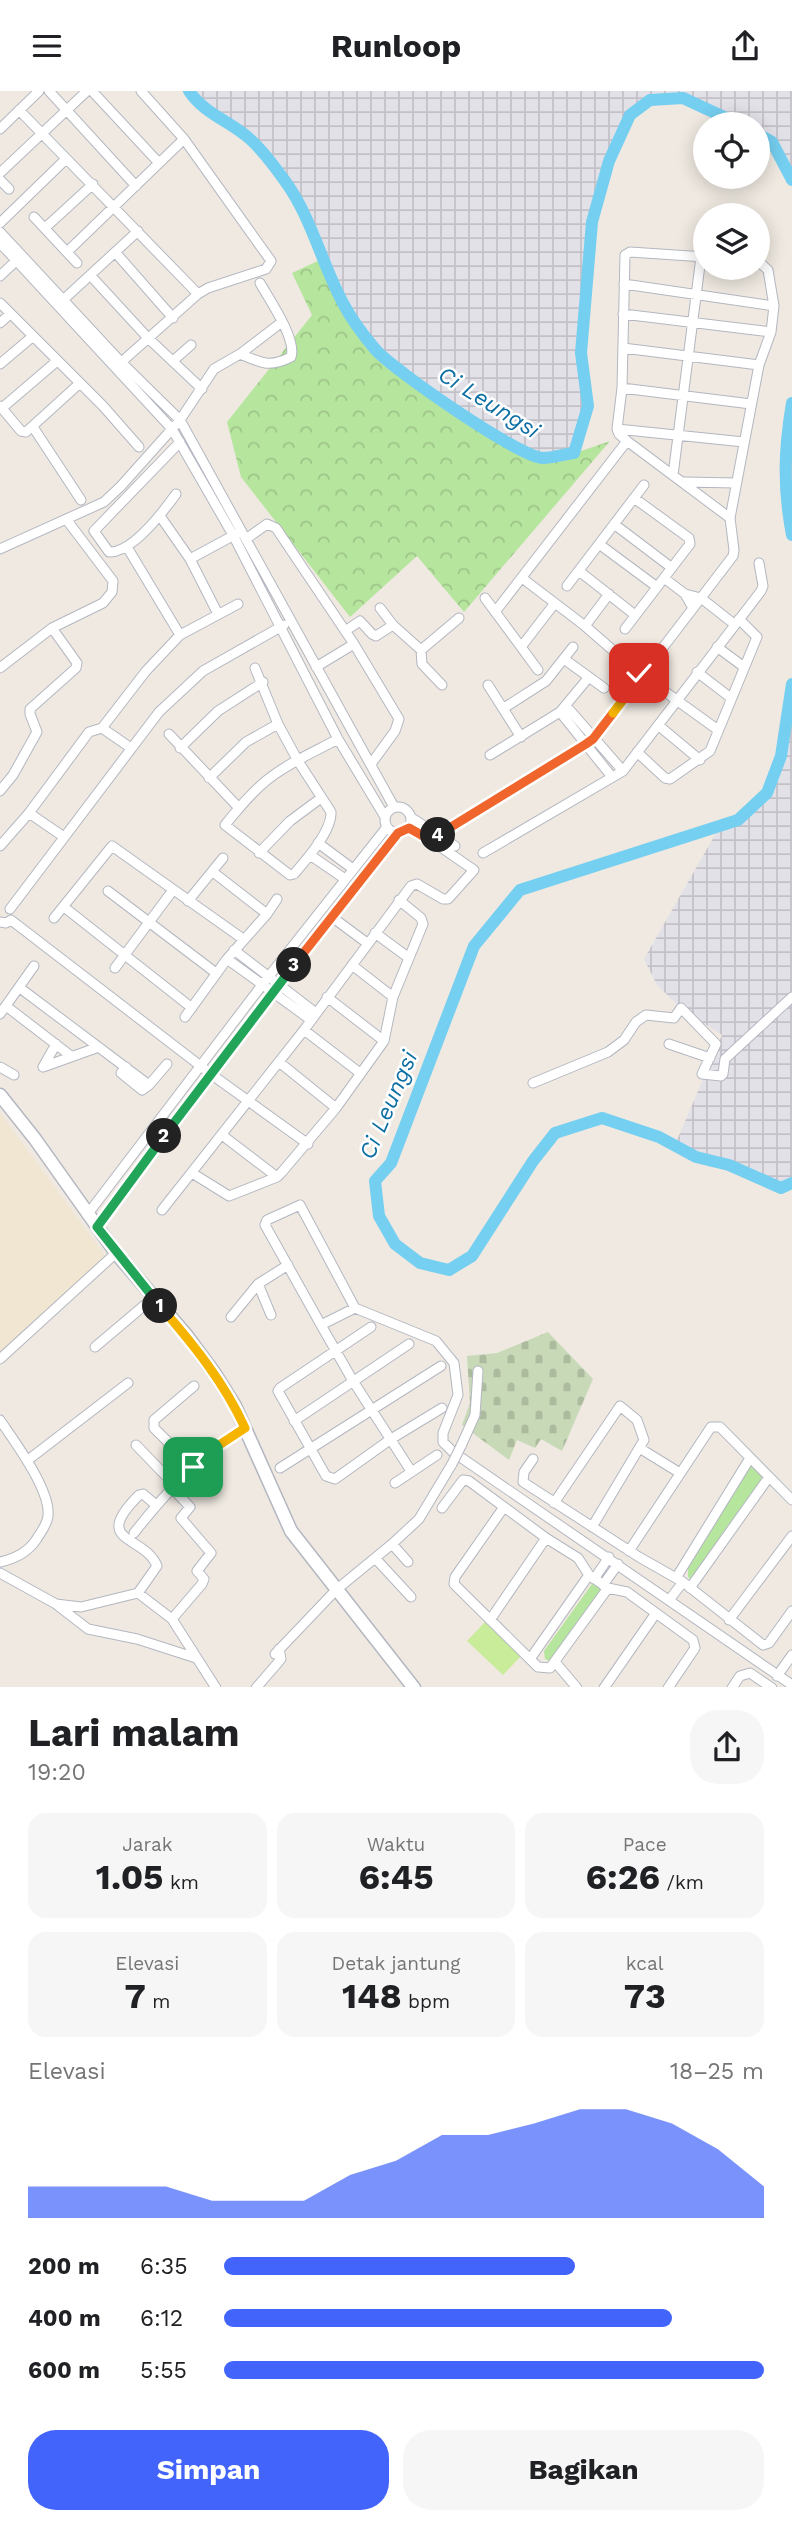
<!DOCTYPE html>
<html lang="id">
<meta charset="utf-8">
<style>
body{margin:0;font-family:"Work Sans",sans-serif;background:#f6f6f6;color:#202124;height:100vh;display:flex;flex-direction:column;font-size:26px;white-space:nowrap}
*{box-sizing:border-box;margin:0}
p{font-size:23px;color:#757577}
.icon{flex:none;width:38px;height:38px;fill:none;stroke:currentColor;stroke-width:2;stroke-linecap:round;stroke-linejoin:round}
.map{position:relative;height:1596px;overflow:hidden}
.side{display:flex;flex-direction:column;background:#fff;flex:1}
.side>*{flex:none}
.tools{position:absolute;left:693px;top:21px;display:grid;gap:14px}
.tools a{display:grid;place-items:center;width:77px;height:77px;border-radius:50%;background:#fff;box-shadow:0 4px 18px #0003;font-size:35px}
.pin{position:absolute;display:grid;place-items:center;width:60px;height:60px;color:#fff;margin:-30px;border-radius:14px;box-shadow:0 4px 10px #0006}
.km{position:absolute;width:35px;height:35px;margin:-18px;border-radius:50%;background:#222;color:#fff;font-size:19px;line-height:35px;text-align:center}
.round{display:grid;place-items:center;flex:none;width:74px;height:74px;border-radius:28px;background:#f6f6f6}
.overview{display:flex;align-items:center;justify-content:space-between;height:119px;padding:0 28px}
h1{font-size:38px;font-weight:700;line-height:52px}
.figures{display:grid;grid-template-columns:repeat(3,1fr);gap:10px;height:119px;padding:7px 28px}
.figures div{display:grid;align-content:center;border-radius:18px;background:#f6f6f6;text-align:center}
.figures b{font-size:35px;font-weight:700}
.figures small{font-size:19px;font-weight:400}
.figures p{font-size:19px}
.chart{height:196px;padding:14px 28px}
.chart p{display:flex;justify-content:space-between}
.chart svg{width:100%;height:126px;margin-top:7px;fill:#4264fb;opacity:.7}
.action{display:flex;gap:14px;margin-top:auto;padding:14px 28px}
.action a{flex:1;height:80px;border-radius:28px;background:#4264fb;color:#fff;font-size:28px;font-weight:700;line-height:80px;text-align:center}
.action a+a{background:#f6f6f6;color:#202124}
ul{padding:0 28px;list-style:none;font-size:23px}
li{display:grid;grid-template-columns:112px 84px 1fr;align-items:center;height:52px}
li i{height:18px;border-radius:9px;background:#4264fb}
header{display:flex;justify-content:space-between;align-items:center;height:91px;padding:0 28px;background:#fff;font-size:32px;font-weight:700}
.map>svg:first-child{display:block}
.industrial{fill:url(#industrial-grid)}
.education{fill:#f0e6d1}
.forest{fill:url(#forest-crowns)}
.cemetery{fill:url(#cemetery-stones)}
.park{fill:#b6e59e}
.pitch{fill:#c9ec9a}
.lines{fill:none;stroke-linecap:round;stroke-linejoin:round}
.river{stroke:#75cff0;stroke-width:12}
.street-casing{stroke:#b4b7c1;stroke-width:11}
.secondary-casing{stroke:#b4b7c1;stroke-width:15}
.street{stroke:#fff;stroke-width:9}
.secondary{stroke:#fff;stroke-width:12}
.street-bridge-casing{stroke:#b4b7c1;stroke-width:11;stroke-linecap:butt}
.street-bridge{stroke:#fff;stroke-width:9}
.split-1-casing{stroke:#fff;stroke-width:14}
.split-2-casing{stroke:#fff;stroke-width:14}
.split-3-casing{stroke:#fff;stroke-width:14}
.split-4-casing{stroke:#fff;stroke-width:14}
.split-5-casing{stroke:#fff;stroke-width:14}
.split-6-casing{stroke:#fff;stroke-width:14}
.split-1{stroke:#f5b400;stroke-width:9}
.split-2{stroke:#22a559;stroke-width:9}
.split-3{stroke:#22a559;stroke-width:9}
.split-4{stroke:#f0652b;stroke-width:9}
.split-5{stroke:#f0652b;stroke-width:9}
.split-6{stroke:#f5b400;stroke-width:9}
.labels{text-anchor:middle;stroke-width:5;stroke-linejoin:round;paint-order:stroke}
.water-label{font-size:23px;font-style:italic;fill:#0d6fa3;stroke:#fff}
</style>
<header><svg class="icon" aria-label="menu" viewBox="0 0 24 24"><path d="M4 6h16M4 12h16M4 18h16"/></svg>Runloop<svg class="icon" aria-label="share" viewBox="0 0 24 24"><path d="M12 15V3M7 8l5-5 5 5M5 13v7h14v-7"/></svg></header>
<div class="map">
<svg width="792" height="1597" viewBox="0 0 792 1597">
<defs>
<pattern id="industrial-grid" width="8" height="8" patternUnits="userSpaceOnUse" patternTransform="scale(1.75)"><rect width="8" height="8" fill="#e3e1e8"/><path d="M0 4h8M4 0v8" fill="none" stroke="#c3c1c7"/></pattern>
<pattern id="forest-crowns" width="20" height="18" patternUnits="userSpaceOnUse" patternTransform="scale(1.75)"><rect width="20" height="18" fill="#b6e59e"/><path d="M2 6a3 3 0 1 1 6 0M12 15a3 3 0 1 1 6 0" fill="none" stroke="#9dc588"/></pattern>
<pattern id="cemetery-stones" width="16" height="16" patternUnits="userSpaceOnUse" patternTransform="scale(1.75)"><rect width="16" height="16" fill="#c8d9b8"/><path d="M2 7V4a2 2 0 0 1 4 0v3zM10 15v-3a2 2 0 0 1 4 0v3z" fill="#acbb9e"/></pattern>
</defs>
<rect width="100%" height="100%" fill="#efe9e1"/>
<path class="industrial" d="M189,0H792V89L772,51L758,43V33H739L683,7L650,9L630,24L609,70L592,131L581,262L588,315L574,362L541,367L505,350L446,312L403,282L375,258L345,216L322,168L306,127L285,90L251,48L223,31L194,8Z
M792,314V422L785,354Z
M792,593V1092L781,1097L729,1074L696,1066L674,1056L722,944L681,917L657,894L644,868L720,735L738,729L767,702L781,665Z"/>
<path class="education" d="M0,1022L106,1166L0,1263Z"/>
<path class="forest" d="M322,168C337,199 352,228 373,255C390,276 518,365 542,367C564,368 589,357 610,350L464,521L417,465L350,526L241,386L227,331L312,224L292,182Z"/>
<path class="cemetery" d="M548,1241L593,1288L562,1360L541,1348L535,1357L517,1349L509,1369L462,1334L470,1312L467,1265L497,1262Z"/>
<path class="park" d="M752,1376L764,1388L692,1489L688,1486V1477L749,1377Z
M592,1493L600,1495L602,1499L553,1572L545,1568L544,1560Z"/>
<path class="pitch" d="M485,1531L521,1565L503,1584L467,1550Z"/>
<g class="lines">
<path class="river" d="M189,0C204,23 232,31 251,49C263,60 275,76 285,90C312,127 322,174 344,214C352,229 364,245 375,258C393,279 519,366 543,367C553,367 564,363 574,362L588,315L581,262L592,131L609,70L630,24L650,9L683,7L739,33
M758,43L772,51L792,89
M792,312C784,359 783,397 792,444
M792,593L781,665L767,702L738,729L520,799L474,855L391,1072L375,1090L379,1125L395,1153L420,1172L449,1179L472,1165L533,1070L555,1042L602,1027L659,1046L696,1066L729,1074L781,1097L792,1092"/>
<g class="street-casing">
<path id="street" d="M49,0L136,95
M92,0L159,72
M19,19L198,203
M0,38L39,0
M0,82L87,0
M0,89L9,98
M34,126L77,172
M0,132L66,68
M45,137L93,93
M0,141L121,271L180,329L394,716
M0,152L172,338L233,444L338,648L385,726
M67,161L184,48
M115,161L173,227
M90,184L148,247L202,298
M0,185L18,168
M624,193L774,215
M62,210L138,140
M0,212L103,315L139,356
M623,223L771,241
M0,232L10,223
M623,257L759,274
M240,263L282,231
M174,269L191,254
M0,273L32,246
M117,275L198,203L208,197L266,178L271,170L184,48L141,0
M622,297L751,313
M0,315L21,340L26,341L80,292
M2,317L57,270
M33,336L81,409
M617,338L744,351
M627,350L619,343L617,338L622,297L625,164L630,161L705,166
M673,384L701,166
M684,391L736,392
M176,403C163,421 132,462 109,461L94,440L180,351
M160,425L190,468L218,523
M614,433L672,477
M246,448L267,433L276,437L354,553L399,628L395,640L371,673
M599,453L657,496
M127,456L180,544
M0,458L104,411L121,395L180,329L214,278L240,263C262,272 269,277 291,266C297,248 269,208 260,192
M190,468L238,442
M579,480L635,524
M522,487L585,535L639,582L718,639
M664,487L685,503L693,517
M567,495L644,394
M685,503L701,507L734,533
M485,507L538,579
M380,517L393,534
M495,521L627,350L730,427
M585,535L609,503
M625,538L690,453L689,447L634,407
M345,540L360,530L372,543L376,545L393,534L421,559L422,573L442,594
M521,556L555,512
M717,556L744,576
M421,559L459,527
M564,568L604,597
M316,576L354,553
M0,577L52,537L103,512L112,501L113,490L66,428
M255,577L278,633L298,670L331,721C332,740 306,769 294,783L290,784L225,734C238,718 251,702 267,689C288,672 314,661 338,648
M697,581L731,607
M488,594L521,646
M567,616L623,680
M504,617L546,590L573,556
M560,621L612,686
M658,634L700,669
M102,637L146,580L180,544L238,513
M169,643L239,717
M180,657L218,620L263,591
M637,661L665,687L670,688L710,660L757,546L739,528
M490,664L560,621L589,586
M209,687L246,651L278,633
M0,700L13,684L37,641L30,623V618L76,577L77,572L52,537
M385 729a13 13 0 1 1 26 0a13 13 0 1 1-26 0Z
M29,722L64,746
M412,727L455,755
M432,750L439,743L593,648L733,465L734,459L730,427L759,274L771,241L774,215L768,179L758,170
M318,752L353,778
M0,755L29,722L89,641L102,637L131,657
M259,762L290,730L321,707
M483,762L623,680L761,500L763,495L759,472
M310,764L345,788
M213,781L267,823
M108,800L216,882
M188,810L223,767
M64,816L192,917
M10,818L159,621L203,580L284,534
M54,827L112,755L243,848
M11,829L211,983
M336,829L367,852
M0,831L6,832L11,829
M375,842L409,867
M234,859L316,922
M227,868L311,929
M352,874L393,906
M115,877L173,799
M20,897L149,994L167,973
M327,906L384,950
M6,915L71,965
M0,923L34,875
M185,926L227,868L267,823L277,808
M304,939L360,982
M669,953L710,967
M279,971L336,1017
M0,976L14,984
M43,976L96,957
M43,976L56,953
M126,976L121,982L142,999L149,994
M215,986L308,1053
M533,992L608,961L624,949L636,931L646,924L674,927L681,917L716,953L702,983L721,985L723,983L725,968L792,906
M222,1044L277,1086
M192,1082L229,1105L277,1086L282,1081L336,1017L384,950L393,906L423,833L421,827L399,809
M162,1119L304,939L411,795L417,793L443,808H448L474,779L432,750L409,737
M87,1124L262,894L387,736
M97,1136L331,825L398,742
M355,1217L321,1234L265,1134L267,1129L300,1114L355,1217L436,1250L454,1272L458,1304L443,1342V1351L453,1361L792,1594
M271,1224L258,1193L288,1174
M231,1226L258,1193
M321,1234L353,1290L411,1380
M371,1236L280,1297L278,1300L326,1385L335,1388L391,1348L442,1317
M95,1256L153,1207
M0,1268L116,1162
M0,1329C14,1350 51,1399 48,1425C47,1434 41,1441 36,1449C28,1461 14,1468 0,1471
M294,1330L409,1253
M136,1354L165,1384L183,1386
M461,1355L475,1324L478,1280
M641,1358L680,1382
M533,1368L524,1381L523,1391L639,1466L683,1491L763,1554L769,1552L792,1520
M28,1369L128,1292
M193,1376L154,1337V1329L194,1295
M280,1377L441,1275
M395,1392L437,1364
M554,1412L620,1315L637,1329L644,1349L592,1436
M504,1416L455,1486L454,1493L538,1576L550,1577L608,1497
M442,1417L463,1389L469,1390L546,1447L578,1467L589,1484L608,1497L627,1501L693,1549L695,1557L668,1597
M134,1442C167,1400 200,1365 245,1337
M392,1453L408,1471
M629,1460L711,1336H720L792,1409
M375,1467L411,1506
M0,1482L56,1513L81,1516L138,1502L157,1475C144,1443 90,1453 139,1404L143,1403L156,1414
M676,1487L750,1367
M594,1488L609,1466
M603,1494L618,1473
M690,1497L769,1386
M138,1502L172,1528L216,1597
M670,1508L683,1491
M57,1514L88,1538L137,1548L196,1567
M172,1528L202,1493L204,1488L197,1480L211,1462L181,1427L190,1416L172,1397
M490,1529L546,1447
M729,1529L792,1445
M275,1563L336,1499L392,1453L419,1428L452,1373
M530,1568L589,1484
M555,1571L577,1597
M777,1585L792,1564
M256,1597L281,1568L279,1558
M604,1597L656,1522
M732,1597L740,1585L750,1582L772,1597"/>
</g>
<g class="secondary-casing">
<path id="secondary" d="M0,1004L35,1048L116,1162L187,1245L215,1283L235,1315L291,1440L414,1597"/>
</g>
<use href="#street" class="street"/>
<use href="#secondary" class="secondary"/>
<g class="street-bridge-casing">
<path id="street-bridge" d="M452,1373L461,1355"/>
</g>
<use href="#street-bridge" class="street-bridge"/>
</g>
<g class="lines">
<g class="split-1-casing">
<path id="split-1" d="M160,1215C193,1253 224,1291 245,1337L207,1362L193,1376"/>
</g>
<g class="split-2-casing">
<path id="split-2" d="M160,1215L97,1136L164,1045"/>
</g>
<g class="split-3-casing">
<path id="split-3" d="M164,1045L294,874"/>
</g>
<g class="split-4-casing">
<path id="split-4" d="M294,874L398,742L409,737L432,750L438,744"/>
</g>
<g class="split-5-casing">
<path id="split-5" d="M438,744L586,653L593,648L613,622"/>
</g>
<g class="split-6-casing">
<path id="split-6" d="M613,622L642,584L639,582"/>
</g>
<use href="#split-1" class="split-1"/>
<use href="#split-2" class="split-2"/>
<use href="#split-3" class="split-3"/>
<use href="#split-4" class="split-4"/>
<use href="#split-5" class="split-5"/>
<use href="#split-6" class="split-6"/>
</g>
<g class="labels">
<g class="water-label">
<text transform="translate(489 311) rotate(32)" y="8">Ci Leungsi</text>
<text transform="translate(388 1014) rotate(-67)" y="8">Ci Leungsi</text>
</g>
</g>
</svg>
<div class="tools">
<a><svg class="icon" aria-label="locate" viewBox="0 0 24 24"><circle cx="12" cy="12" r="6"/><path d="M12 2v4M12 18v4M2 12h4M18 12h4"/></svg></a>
<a><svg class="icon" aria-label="layers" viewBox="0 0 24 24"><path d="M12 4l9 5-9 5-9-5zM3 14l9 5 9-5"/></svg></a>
</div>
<div class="pin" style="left:193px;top:1376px;background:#1e9e55"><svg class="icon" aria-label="arrive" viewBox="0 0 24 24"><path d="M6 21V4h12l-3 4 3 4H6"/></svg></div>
<div class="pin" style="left:639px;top:582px;background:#d93025"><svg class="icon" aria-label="check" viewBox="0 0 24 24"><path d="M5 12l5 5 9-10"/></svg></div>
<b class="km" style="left:160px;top:1215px">1</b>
<b class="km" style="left:164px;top:1045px">2</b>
<b class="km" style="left:294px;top:874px">3</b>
<b class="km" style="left:438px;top:744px">4</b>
</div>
<section class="side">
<div class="overview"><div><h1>Lari malam</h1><p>19:20</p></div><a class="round"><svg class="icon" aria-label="share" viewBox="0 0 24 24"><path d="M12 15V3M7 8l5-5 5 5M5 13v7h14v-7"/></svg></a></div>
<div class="figures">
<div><p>Jarak</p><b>1.05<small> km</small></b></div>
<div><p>Waktu</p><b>6:45</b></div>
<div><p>Pace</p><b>6:26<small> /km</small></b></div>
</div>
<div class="figures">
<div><p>Elevasi</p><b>7<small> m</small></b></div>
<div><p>Detak jantung</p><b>148<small> bpm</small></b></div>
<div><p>kcal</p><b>73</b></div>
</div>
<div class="chart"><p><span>Elevasi</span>18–25 m</p>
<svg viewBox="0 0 160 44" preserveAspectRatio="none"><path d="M0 44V33L10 33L20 33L30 33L40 38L50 38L60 38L70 29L80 24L90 15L100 15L110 11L120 6L130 6L140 11L150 20L160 33V44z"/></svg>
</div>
<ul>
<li><b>200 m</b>6:35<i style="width:65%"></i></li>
<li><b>400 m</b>6:12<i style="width:83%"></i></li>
<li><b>600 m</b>5:55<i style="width:100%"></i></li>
</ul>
<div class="action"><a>Simpan</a><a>Bagikan</a></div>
</section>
